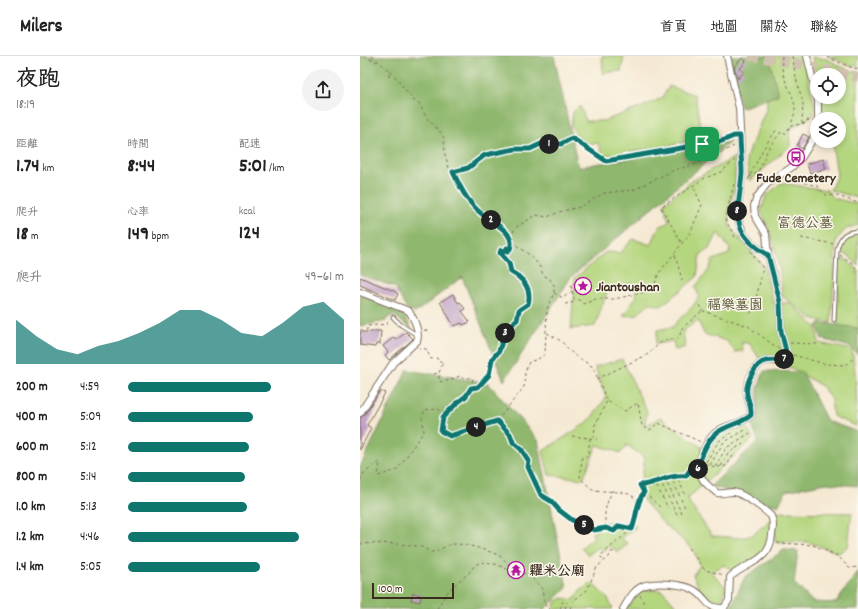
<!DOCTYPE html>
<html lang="zh-TW">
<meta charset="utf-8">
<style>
body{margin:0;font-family:Dekko,"LXGW WenKai TC",sans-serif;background:#f2f2f2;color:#222;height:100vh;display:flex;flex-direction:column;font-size:15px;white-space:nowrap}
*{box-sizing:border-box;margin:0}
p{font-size:13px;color:#767676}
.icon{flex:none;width:22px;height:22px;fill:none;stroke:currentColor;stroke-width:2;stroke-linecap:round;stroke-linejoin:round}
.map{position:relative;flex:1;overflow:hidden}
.details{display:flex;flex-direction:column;background:#fff;width:360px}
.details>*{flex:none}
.fabs{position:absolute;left:450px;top:12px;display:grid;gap:8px}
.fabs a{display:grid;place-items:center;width:36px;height:36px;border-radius:50%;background:#fff;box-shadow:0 2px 6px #0003;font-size:20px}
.scale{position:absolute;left:12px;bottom:10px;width:82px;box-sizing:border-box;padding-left:4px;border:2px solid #3b2a1e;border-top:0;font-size:11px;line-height:14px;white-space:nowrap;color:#3b2a1e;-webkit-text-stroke:3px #fbf7ec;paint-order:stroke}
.pin{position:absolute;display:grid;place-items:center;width:34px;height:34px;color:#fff;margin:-17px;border-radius:8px;box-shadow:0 2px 6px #0006}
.km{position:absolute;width:20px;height:20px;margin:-10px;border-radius:50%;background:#222;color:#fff;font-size:11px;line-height:20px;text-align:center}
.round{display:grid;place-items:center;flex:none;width:42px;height:42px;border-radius:21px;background:#f2f2f2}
.headline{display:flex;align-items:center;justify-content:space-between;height:68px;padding:0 16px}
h1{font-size:22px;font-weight:700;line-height:30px}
.metrics{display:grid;grid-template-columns:repeat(3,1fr);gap:6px;height:68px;padding:4px 16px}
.metrics div{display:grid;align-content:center}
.metrics b{font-size:20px;font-weight:700}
.metrics small{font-size:11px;font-weight:400}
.metrics p{font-size:11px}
.chart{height:112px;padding:8px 16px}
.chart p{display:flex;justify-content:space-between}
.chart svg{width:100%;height:72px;margin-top:4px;fill:#0f766e;opacity:.7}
ul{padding:0 16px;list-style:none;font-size:13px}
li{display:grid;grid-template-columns:64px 48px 1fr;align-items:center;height:30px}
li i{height:10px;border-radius:5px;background:#0f766e}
header{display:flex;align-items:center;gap:24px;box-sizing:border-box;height:56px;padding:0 20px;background:#fff;border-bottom:1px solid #e0e0e0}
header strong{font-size:19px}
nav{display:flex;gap:22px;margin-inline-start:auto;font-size:14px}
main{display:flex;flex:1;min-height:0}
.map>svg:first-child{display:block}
.green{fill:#b4d67e;stroke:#78804e}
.forest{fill:#8fb76d;stroke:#657046}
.building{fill:#c1a0c6}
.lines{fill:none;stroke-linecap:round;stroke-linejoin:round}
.trunk-tunnel{stroke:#d0c3af;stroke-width:10;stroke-dasharray:10 5;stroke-linecap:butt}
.service-casing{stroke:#7c6d5d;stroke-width:5}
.minor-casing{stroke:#7c6d5d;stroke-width:8}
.path{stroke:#7c6d5d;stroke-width:1;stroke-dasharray:3 3;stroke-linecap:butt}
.service{stroke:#fff;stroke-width:3}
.minor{stroke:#fff;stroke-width:6}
.route-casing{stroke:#fff;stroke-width:8}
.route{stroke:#0f766e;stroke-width:5}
.labels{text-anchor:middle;stroke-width:3;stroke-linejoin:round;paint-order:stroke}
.poi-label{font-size:14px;font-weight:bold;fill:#3b2a1e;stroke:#fbf7ec;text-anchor:start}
.park-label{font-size:14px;fill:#595536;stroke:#fbf7ec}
</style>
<header>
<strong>Milers</strong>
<nav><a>首頁</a><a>地圖</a><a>關於</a><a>聯絡</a></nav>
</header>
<main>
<section class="details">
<div class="headline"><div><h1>夜跑</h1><p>18:19</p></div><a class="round"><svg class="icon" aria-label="share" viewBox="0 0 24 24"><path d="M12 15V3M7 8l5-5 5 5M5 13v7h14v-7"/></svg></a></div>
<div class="metrics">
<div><p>距離</p><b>1.74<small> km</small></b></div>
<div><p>時間</p><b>8:44</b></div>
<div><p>配速</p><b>5:01<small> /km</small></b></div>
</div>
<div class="metrics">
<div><p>爬升</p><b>18<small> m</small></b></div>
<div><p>心率</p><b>149<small> bpm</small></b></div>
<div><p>kcal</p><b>124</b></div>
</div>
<div class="chart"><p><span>爬升</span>49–61 m</p>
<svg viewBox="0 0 160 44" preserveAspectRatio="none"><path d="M0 44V17L10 27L20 35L30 38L40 33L50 30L60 25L70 19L80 11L90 11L100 17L110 25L120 27L130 19L140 9L150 6L160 17V44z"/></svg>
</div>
<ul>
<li><b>200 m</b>4:59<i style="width:66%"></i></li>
<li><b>400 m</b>5:09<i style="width:58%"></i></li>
<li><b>600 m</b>5:12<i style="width:56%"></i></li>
<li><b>800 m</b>5:14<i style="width:54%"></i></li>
<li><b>1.0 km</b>5:13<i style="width:55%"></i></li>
<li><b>1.2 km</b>4:46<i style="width:79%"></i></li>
<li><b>1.4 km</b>5:05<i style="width:61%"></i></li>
</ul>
</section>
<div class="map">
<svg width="498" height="553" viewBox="0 0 498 553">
<rect width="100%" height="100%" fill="#fbf7ec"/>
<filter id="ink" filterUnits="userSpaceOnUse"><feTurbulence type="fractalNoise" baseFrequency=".025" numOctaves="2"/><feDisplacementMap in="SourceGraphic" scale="8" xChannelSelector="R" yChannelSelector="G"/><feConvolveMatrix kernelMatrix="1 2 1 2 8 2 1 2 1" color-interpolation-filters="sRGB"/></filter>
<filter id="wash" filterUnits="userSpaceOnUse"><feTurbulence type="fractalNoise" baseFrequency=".012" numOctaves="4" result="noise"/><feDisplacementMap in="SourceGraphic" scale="16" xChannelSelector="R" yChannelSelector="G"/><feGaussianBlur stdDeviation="0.9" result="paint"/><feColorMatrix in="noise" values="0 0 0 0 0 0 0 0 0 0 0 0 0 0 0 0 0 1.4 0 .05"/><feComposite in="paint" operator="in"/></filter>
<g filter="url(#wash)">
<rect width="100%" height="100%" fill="#f5e9d3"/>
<path class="green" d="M242,0H264L261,15L243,17Z
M406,0H443L455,50L454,59L429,74L430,90L390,125L386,102L407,51Z
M469,0H498V11L490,10Z
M452,1L467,3L490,15L498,16V142L470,134L477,119L472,85H479V63H463L460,41H479V19H457V24Z
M309,30L335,39L342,81L314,89L243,100L238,87L223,88L211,70L213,56L220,50L226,65H243L282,51L302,42Z
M375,101V130L369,156L370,171L404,210L413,247H430L456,271L459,287L492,294C496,316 498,348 496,370L473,360L471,344L463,331L434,313L399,302L390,288L382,286L383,295L375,296L367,285L344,278L338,264L323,275L325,291L315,294L313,285L296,288L297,274L313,271C321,259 333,254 339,240L335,231L348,215L353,204L369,198L370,193L358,177L350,192L340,199L337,221L301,250L289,247L277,259L263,260L277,240L273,227L248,233L235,270L211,273L215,222L246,196L260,197L273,183L291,189L299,171L309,166L304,148L333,124Z
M421,127L467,134L473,142L498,148V169L486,173L476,184L471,267L451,262L422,240C421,208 414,183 401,155L406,140Z
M498,176V210L489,200L480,196C480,184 486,178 498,176Z
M479,202L487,204L498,215V274L486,273L477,268Z
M262,303L287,356L284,371L300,361L344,393C356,380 366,371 384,366L393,383L327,443L352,480C364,480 386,485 395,477C401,472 405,468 412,463L414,479L400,501L373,515L364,509L351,516L366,531L361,547C345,546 339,532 333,519L340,509L333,493L303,467L279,439L285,402L267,389L261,397L237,389L223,423L189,419L183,395L228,366L246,342L235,311Z
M416,456L492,457L488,490L479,497L448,486H415Z
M245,466L272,467L276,471L261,482L268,488L258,496L250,490L243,496L239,491L228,499L221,492L234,481L232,477Z
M232,527L248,543L253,553H194L195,546L203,542L214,544L220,535Z
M283,533L303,535L319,553H266Z"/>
<path class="forest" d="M0,0H194L218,111L371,85L211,221L144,325L102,221L55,257L46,252L35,231L0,219Z
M369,0H409L418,39L381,52Z
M0,239C19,245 45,252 51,273L34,259L27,262L26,265L0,270Z
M461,267L498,272V299L491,291L462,283L457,269Z
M47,314L128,327L178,384L207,532L185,553H0V411Z
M404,315L442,316L467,365L498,376V430L466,427L426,435L418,450L351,430L398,385L392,370L397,360L398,333Z
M424,494L438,495L434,527L453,546L476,547L498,515V553H370L385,521Z"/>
<g id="blocks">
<path class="building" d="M382,2L386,5L380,13L384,16L378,23L374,11Z
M443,78L449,81L442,93L437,90Z
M463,103L466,113L450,117L447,108Z
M0,221L34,235L38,238L35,244L0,229Z
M93,238L98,247L100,246L105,253L102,255L110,266L103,269L102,267L94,270L80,246Z
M14,275H21L20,288H16L15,291L0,289V276H14Z
M46,276L53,283L29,304L25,299L28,296L23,290L34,281L36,284Z
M20,335L25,337L7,369L11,372L0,394V362L4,359Z
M153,506L161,516L158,517L152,514L149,508Z
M53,537L61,539L60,546L51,544Z"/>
</g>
</g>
<g filter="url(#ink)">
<use href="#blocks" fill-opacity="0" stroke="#7c6d5d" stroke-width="1"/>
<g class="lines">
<path class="trunk-tunnel" d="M389,0L424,5L498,21"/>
<g class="service-casing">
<path id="service" d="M33,261L41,269L57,279
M474,264L477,194C480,181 484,176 498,175"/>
</g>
<g class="minor-casing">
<path id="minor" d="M367,0L379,52L382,117L377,160L384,179L393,189L408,199
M447,0L458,45V63
M0,236L49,255C54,263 60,276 57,285L33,307L0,357
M263,553C268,545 273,534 283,530C294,525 324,528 334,534C348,542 345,553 364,552L369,544L370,521C387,506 410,506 412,479C413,472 414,466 411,460C405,454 381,436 373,436C367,436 363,438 357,437C352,433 345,428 342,422C334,406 347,381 361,373C371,368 383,367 391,359C392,350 388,346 387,338C385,328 395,307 406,305C411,304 417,304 422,304L427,299L421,275L420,246L408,199L406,178L395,160L394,150L397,141L407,128L432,111L442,101L453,83L457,70"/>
</g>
<path class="path" d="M4,0L17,6
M12,0L33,18L53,44L59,47L66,61L81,77L84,82L85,98L89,112L93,116C98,126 103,138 110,146C114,151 120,157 126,161C136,168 156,178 151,193L147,192L148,196L141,194L140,197L149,207L151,216L159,219L170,236L168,248L159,254L157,264L145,277L139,295L132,303L129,319L118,331L111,332L113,322H102L100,320L84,326L79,325V317L83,306H79L77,302L71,303L66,293L59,292
M422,0C419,26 435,34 435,54C435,59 432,64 431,69
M432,0L436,22L443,47L442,67
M461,0C474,2 485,11 498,13
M29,21V15
M93,116L108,112L125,99L155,93H170L183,87L201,88L212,82L246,105L362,85L375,80
M389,121L398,116L408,93L421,76L425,78L431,69L435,70L436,69L446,67L447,64L453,65
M427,122L457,130L466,139L478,140L498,147
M388,124L403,93L417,73
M374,128L365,163L375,181L379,182
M151,182L155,172L176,159L187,161L202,155L220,151L244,137L273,134L314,114L334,109L345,103L357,99L374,90
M441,182L474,188
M152,186C164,195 179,203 183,219L189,222L194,229V237L187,253L185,298L178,303L169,306L165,316L164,331L137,365L149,378L153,386L161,393L169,405L168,411L181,439L191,445L199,454L213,463L234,474L246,472L254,475L259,470L272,473L240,500L244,505
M321,186L301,151L345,122L361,116L375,104
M390,195L403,212L394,252L390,258
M315,199L323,227
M480,199L492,207L498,214
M212,235L214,243L219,244L224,248L236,243H254L282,237L294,230L299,217L330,177L342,149L333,130
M194,237L203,242L212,235L211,229L214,227L223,230
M205,248L212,247L214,244
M340,249L343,255L388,270L420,294
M0,274H7V270L27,268L28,263
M64,274L69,275
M187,277L201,285L214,299L233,311L247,345L265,355L278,347L282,370L290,374L298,367L341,386
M430,287L460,288
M433,299L465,308L485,309L493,303
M74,318L78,317
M237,323L280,302C289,300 295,290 303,285C307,283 314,283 319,282L322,272L342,255
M83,361C92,351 105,344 111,332
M212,380L237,383
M230,382L228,400L222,401L220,422C224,425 230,433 235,434C263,438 289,430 272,472
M234,382L235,369L247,345
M346,406L359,385L373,376
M346,408L355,411L366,410L375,397
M350,409L363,387L385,374
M361,410L368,397L383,388
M355,411L366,392L390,377
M316,419L325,438
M311,421L325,452
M305,423L322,458
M0,424L4,417L20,406L18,420L37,414L64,375L62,362L65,354L79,353L83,361L81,375L90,380L136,365
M300,424L318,461
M294,425L308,452
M277,449L284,436
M300,451L284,436L280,429C297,428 309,418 327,420L330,413L335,412
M246,471C243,457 246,447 253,434
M417,487L453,489L478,500L489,512L498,511
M0,488C20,487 42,487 61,491C66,492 70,497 75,496C80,495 84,490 89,489C100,485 125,494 136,498C146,502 150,513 159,518
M328,492L345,514L364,519
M280,539L284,547
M77,553C85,538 93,528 107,519C112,515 113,508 120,507C133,504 145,513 156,517C159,518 162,517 165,517C170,518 178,529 182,533L185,549L190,553
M200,553L203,545
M205,553L207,546
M210,553L213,545L227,534L237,511L249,501L251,496L256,495"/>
<use href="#service" class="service"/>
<use href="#minor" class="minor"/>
</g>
</g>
<g class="lines" filter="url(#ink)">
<g class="route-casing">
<path id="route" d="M374,80H380C380,92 382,104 382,117C379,156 367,175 408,199L420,246L421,275L427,299L422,304C417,304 411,304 406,305C395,307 385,328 387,338C388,346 392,350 391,359C384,366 372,368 363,373C349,379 340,399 339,413L332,411L326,420C309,418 297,428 280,429L284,436C276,447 277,460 272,473L259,470L254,475L246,472L234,474L212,464L199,454L191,445L181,439L168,411L169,405L161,393L153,386L150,378L137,365L90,380L81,375L83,361L97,347L106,340L111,332L118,331L129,319L132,303L139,295L145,276L148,275L155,265L157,264L159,254L168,248C172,233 164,223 151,216L149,207L140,197L141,194L148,196L147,192L150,193C156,178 136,168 126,161C120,157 114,151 110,146C103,138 98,126 93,116L108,112L125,99L155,93H170L183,87L201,88L212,82L246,105L362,85Z"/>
</g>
<use href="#route" class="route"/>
</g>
<defs>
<g id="bus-ring" transform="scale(0.9)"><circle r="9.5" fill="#fbf7ec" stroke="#b5179e" stroke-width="1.5"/><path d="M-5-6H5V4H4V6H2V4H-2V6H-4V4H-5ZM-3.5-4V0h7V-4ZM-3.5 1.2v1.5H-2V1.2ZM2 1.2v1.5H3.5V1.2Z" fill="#b5179e"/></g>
<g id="sight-ring" transform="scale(0.9)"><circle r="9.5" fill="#fbf7ec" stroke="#b5179e" stroke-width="1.5"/><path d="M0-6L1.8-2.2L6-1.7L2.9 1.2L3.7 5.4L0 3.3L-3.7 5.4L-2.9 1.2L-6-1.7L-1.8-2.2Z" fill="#b5179e"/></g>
<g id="temple-ring" transform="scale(0.9)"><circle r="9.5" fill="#fbf7ec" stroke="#b5179e" stroke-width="1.5"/><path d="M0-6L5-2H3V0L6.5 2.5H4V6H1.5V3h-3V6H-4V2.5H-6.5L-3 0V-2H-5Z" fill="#b5179e"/></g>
</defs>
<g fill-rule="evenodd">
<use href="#bus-ring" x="436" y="101"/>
<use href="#sight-ring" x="223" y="230"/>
<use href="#temple-ring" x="156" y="514"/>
</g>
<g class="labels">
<g class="poi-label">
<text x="436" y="126" text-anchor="middle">Fude Cemetery</text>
<text x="236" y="235">Jiantoushan</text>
<text x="169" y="519">糶米公廟</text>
</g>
<g class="park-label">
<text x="445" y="171">富德公墓</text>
<text x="375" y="253">福樂墓園</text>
</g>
</g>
</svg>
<div class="fabs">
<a><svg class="icon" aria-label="locate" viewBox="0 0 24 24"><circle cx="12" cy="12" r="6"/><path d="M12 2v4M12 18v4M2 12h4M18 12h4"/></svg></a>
<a><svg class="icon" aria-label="layers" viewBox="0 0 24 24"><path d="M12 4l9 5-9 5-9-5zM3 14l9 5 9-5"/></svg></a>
</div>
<div class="scale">100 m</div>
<div class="pin" style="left:342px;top:88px;background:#1e9e55"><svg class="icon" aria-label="arrive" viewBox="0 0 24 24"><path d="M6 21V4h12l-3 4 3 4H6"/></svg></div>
<b class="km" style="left:189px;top:88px">1</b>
<b class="km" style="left:131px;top:164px">2</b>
<b class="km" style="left:145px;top:277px">3</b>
<b class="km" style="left:116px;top:371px">4</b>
<b class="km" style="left:224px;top:469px">5</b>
<b class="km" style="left:338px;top:413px">6</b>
<b class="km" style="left:424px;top:303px">7</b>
<b class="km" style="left:377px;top:155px">8</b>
</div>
</main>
